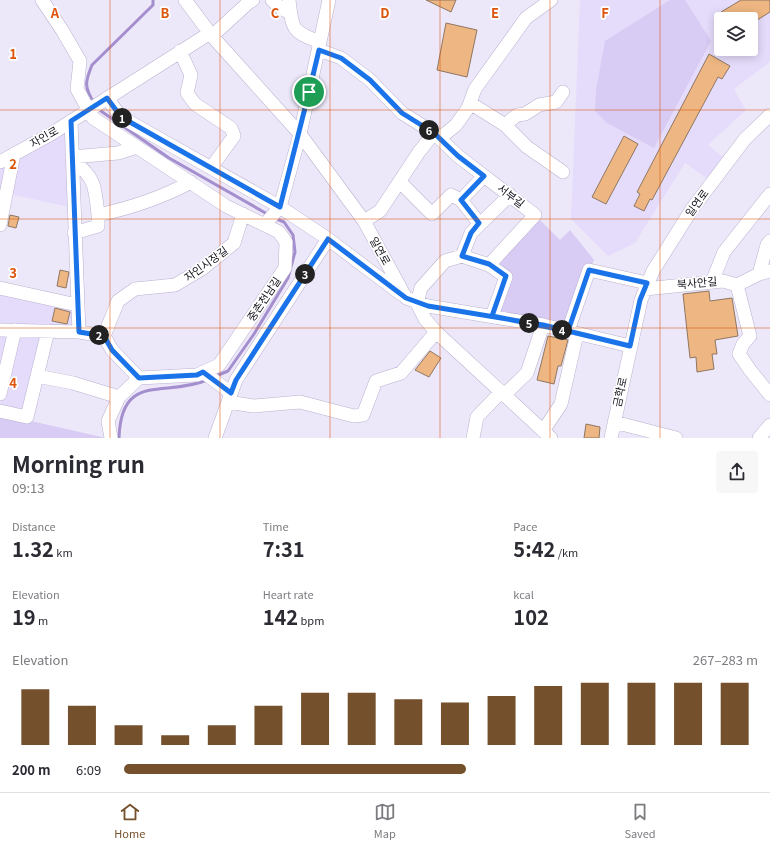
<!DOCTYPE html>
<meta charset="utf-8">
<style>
body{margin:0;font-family:Georgia,"Noto Sans KR",serif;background:#f7f7f7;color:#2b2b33;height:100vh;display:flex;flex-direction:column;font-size:15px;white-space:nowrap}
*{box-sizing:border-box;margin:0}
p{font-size:13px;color:#7c7c81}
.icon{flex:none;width:22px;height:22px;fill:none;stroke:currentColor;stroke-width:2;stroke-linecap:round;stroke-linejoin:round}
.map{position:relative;height:438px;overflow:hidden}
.details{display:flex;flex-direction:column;background:#fff;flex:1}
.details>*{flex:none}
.controls{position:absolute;left:714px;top:12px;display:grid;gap:8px}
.controls a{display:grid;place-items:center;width:44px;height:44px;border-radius:4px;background:#fff;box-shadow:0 2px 10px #0003;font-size:20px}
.pin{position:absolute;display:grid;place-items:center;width:34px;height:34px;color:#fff;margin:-17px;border:2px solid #fff;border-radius:50%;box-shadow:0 1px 4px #0007}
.km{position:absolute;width:20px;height:20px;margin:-10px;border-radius:50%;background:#222;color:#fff;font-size:11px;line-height:20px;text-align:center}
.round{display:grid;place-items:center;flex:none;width:42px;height:42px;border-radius:4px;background:#f7f7f7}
.headline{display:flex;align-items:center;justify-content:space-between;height:68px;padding:0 12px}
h1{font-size:22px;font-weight:700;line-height:30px}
.stats{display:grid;grid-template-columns:repeat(3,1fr);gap:6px;height:68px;padding:4px 12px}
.stats div{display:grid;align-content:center}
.stats b{font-size:20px;font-weight:700}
.stats small{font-size:11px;font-weight:400}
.stats p{font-size:11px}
.chart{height:112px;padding:8px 12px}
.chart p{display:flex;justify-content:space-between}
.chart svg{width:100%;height:72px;margin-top:4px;stroke:#75502c;stroke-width:6}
ul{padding:0 12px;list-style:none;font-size:13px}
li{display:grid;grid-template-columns:64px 48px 1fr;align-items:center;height:30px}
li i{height:10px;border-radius:5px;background:#75502c}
.tab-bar{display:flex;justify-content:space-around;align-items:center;height:56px;border-top:1px solid #e1e1e2;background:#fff;font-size:11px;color:#7c7c81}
.tab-bar a{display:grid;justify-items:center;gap:2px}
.tab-bar .on{color:#75502c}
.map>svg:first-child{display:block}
.built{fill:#e5dcfb;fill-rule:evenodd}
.green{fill:#d8cbf4}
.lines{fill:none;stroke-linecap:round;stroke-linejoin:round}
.stream{stroke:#a48fce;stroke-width:3}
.building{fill:#edb682;stroke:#8f7762}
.minor-casing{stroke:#bab1cf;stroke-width:14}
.minor{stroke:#fff;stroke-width:13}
.route-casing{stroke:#fff;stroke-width:8}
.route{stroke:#1a73e8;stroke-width:5}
.grid{fill:none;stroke:#dd550d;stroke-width:1;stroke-opacity:0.55}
.labels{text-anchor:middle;stroke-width:3.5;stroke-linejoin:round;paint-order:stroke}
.street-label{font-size:11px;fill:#14111b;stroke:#fff}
.grid-label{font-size:13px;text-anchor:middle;font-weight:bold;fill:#dd550d;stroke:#fff;stroke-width:3.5;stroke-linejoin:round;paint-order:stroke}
</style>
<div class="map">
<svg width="770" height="438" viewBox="0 0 770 438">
<rect width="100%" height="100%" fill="#ede7fa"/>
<path class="built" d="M580,0H770V62L734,89L746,110L708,145L728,161L712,182L685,163L635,243L608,256L571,219ZM721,19H751V49H721Z
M71,121L74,208L0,192V162Z
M0,288L77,305L79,332H48L27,417L0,411Z"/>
<path class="green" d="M670,0H685L711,41L654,148L607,123L595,111L596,90L605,41Z
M535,215L560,240L570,230L594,260L589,270L568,331L492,316L505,277L489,265Z
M0,414L106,438H0Z"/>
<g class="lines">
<path class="stream" d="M94,103C84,87 85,82 92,65L153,5V0
M98,109L169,158L269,215
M216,376L228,371L254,334L288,278L295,252L293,235L284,222L274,218
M119,438C121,371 165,398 207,380"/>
</g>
<path class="building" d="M426,0H456L451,12Z
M741,0H770V12L751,24V19H726L721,12Z
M446,23L477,30L467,77L437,70Z
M709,54L730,66L722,79L718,77L652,200L650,199L644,211L634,206L640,194L637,192Z
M624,136L638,144L606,204L592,197Z
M10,215L19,217L16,228L8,226Z
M60,270L69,272L66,288L57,286Z
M709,291L710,301L732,298L738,336L715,340L717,354H712L714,369L697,372L696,357L690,358L683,294Z
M55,308L70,312L67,324L52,321Z
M548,336L568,340L561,366H558L554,384L537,380Z
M430,351L441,358L429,377L415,370Z
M586,424L600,427L599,438H584Z"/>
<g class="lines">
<g class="minor-casing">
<path id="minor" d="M42,0L62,30L80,61L77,89L93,118L226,206L279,232L286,242L285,268L219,365L197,375L139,378L119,397L108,421L111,438
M185,0L212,36L300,134L364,221L406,298L428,306L543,325L630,346
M272,0C277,5 283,12 290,11
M289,0C292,29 292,32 320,42
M329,0L300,134L280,207L328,239L401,294
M212,36L248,3L253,0
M319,50L341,58L370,80L402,113L434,133L458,156L535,215L489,265L462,256L445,261L421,288L417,303L425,319L436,332L551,438
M180,51L191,75L187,93L195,104L231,128L234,136L211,168
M107,98L121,117L280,207L265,224
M470,103L505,125L527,147L563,172
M71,121L79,332
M505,125L517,115L525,114L539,105L556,102L563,92
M440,138L456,125L468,108L475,89L526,18L551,0
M72,157L118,153L137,147
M73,160C96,179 95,187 98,215
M0,162L51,134L210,33
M400,182L432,214L451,195L461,200L484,176
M461,200L479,223
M364,221L380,211L419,152L434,133
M0,225L14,154
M74,233L98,226V215C131,208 161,198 191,182
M462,256L471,233L510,195
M489,265L506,277L492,316
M759,274L767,245L770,241
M712,282L724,252L770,194
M737,285L750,336L743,344L739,354L750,370L770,395
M0,288L77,305
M645,289L723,281L737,285L759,274L770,271
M0,330L79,332L104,336L118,301L135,289L175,285L202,269L234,243L243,214
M568,331L589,270L647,283
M104,336L112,350L139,378
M203,372L231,393
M37,376L73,383L119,397
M0,394L15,330
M504,395L527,373L543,325
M228,402L253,406L300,402L354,416L363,415L376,381L401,373L436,332
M0,411L27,417L48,331
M614,422L676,438
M543,431L561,404L577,334
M215,438L236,380L328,239
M473,438L477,417L501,392
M611,438L641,300L653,271L692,209L745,139L770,115
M759,438L770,425"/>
</g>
<use href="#minor" class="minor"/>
</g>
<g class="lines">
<g class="route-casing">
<path id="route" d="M309,92L280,207L121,117L107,98L71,121L79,332L104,336L112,350L139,378L197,375L203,372L231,393L236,380L328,239L406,298L428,306L543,325L630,346L640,300L647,283L589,270L568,331L492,316L506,276L489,264L462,256L471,233L479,223L461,200L484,176L458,156L434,133L402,113L370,80L341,58L319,50L309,92"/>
</g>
<use href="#route" class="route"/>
</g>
<path class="grid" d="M110,0V438M220,0V438M330,0V438M440,0V438M550,0V438M660,0V438M0,110H770M0,219H770M0,328H770"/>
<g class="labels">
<g class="street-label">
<text transform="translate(44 137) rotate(-30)" y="4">자인로</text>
<text transform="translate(511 196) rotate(38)" y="4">서부길</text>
<text transform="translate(697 203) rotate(-54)" y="4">일연로</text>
<text transform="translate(380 251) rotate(61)" y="4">일연로</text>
<text transform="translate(206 264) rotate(-36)" y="4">자인시장길</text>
<text transform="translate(697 283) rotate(-5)" y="4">북사안길</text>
<text transform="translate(264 299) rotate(-56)" y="4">중촌천남길</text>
<text transform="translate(620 392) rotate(-78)" y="4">금학로</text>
</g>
</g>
<g class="grid-label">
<text x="55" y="18">A</text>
<text x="165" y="18">B</text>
<text x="275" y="18">C</text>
<text x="385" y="18">D</text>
<text x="495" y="18">E</text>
<text x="605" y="18">F</text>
<text x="13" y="59">1</text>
<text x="13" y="169">2</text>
<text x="13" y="278">3</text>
<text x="13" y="388">4</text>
</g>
</svg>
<div class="controls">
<a><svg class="icon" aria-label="layers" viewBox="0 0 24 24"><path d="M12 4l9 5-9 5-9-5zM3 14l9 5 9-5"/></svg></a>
</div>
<div class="pin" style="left:309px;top:92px;background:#1e9e55"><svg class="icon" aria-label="arrive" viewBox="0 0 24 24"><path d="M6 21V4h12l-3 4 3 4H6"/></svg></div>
<b class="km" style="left:122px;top:118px">1</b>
<b class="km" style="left:99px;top:335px">2</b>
<b class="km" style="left:305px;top:274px">3</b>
<b class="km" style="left:562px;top:330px">4</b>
<b class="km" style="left:529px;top:323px">5</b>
<b class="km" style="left:429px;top:130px">6</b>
</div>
<section class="details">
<div class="headline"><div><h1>Morning run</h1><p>09:13</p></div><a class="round"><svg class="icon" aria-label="share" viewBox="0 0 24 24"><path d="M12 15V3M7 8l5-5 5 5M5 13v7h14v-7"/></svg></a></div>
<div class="stats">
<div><p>Distance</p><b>1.32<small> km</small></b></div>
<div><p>Time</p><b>7:31</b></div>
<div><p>Pace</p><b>5:42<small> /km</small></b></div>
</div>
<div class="stats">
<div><p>Elevation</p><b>19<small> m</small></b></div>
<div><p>Heart rate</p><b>142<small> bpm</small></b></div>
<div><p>kcal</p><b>102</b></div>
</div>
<div class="chart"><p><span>Elevation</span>267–283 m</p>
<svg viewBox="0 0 160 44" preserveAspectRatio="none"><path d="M5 44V10M15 44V20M25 44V32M35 44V38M45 44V32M55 44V20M65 44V12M75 44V12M85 44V16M95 44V18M105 44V14M115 44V8M125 44V6M135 44V6M145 44V6M155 44V6"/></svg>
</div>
<ul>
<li><b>200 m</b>6:09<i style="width:54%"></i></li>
</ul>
</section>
<nav class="tab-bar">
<a class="on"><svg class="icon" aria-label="home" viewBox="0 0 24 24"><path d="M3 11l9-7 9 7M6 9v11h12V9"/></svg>Home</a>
<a><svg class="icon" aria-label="map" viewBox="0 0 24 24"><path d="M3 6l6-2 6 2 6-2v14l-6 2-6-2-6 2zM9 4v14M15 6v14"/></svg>Map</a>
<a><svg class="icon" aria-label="saved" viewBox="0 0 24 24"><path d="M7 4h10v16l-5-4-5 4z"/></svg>Saved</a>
</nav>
